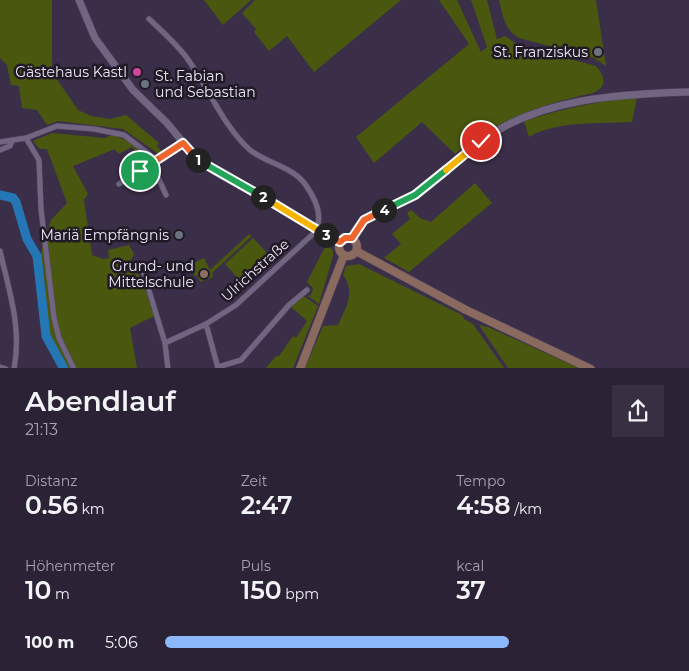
<!DOCTYPE html>
<html lang="de">
<meta charset="utf-8">
<style>
body{margin:0;font-family:Montserrat,sans-serif;background:#382f42;color:#f1f3f6;height:100vh;display:flex;flex-direction:column;font-size:19px;white-space:nowrap}
*{box-sizing:border-box;margin:0}
p{font-size:16px;color:#a6a4ad}
.icon{flex:none;width:28px;height:28px;fill:none;stroke:currentColor;stroke-width:2;stroke-linecap:round;stroke-linejoin:round}
.map{position:relative;height:368px;overflow:hidden}
.panel{display:flex;flex-direction:column;background:#2c2236;flex:1}
.panel>*{flex:none}
.pin{position:absolute;display:grid;place-items:center;width:42px;height:42px;color:#fff;margin:-21px;border:2px solid #fff;border-radius:50%;box-shadow:0 1px 5px #0007}
.km{position:absolute;width:25px;height:25px;margin:-12px;border-radius:50%;background:#222;color:#fff;font-size:14px;line-height:25px;text-align:center}
.round{display:grid;place-items:center;flex:none;width:52px;height:52px;border-radius:0px;background:#382f42}
.headline{display:flex;align-items:center;justify-content:space-between;height:85px;padding:0 25px}
h1{font-size:28px;font-weight:600;line-height:38px}
.metrics{display:grid;grid-template-columns:repeat(3,1fr);gap:8px;height:85px;padding:5px 25px}
.metrics div{display:grid;align-content:center}
.metrics b{font-size:25px;font-weight:600}
.metrics small{font-size:14px;font-weight:400}
.metrics p{font-size:14px}
ul{padding:0 25px;list-style:none;font-size:16px}
li{display:grid;grid-template-columns:80px 60px 1fr;align-items:center;height:38px}
li i{height:12px;border-radius:6px;background:#8cb9fc}
.map>svg:first-child{display:block}
.green{fill:#4a580f}
.lines{fill:none;stroke-linecap:round;stroke-linejoin:round}
.river{stroke:#2477b4;stroke-width:9}
.minor-casing{stroke:#574c62;stroke-width:6}
.tertiary-casing{stroke:#574c62;stroke-width:8}
.secondary-casing{stroke:#574c62;stroke-width:9}
.minor{stroke:#726581;stroke-width:5}
.tertiary{stroke:#726581;stroke-width:7}
.secondary{stroke:#8a695f;stroke-width:8}
.split-1-casing{stroke:#fff;stroke-width:10}
.split-2-casing{stroke:#fff;stroke-width:10}
.split-3-casing{stroke:#fff;stroke-width:10}
.split-4-casing{stroke:#fff;stroke-width:10}
.split-5-casing{stroke:#fff;stroke-width:10}
.split-6-casing{stroke:#fff;stroke-width:10}
.split-1{stroke:#f0652b;stroke-width:6}
.split-2{stroke:#22a559;stroke-width:6}
.split-3{stroke:#f5b400;stroke-width:6}
.split-4{stroke:#f0652b;stroke-width:6}
.split-5{stroke:#22a559;stroke-width:6}
.split-6{stroke:#f5b400;stroke-width:6}
.worship-dot{fill:#6b7280;stroke:#1f1a25;stroke-width:2}
.hotel-dot{fill:#d1479c;stroke:#1f1a25;stroke-width:2}
.education-dot{fill:#8d6e63;stroke:#1f1a25;stroke-width:2}
.labels{text-anchor:middle;stroke-width:5;stroke-linejoin:round;paint-order:stroke}
.poi-label{font-size:14px;fill:#ede5f6;stroke:#1f1a25;text-anchor:end}
.street-label{font-size:14px;fill:#ede5f6;stroke:#1f1a25}
</style>
<div class="map">
<svg width="689" height="369" viewBox="0 0 689 369">
<rect width="100%" height="100%" fill="#3b2e48"/>
<path class="green" d="M0,0H52V72L78,110L91,116L110,119L126,115L159,143L157,146L163,153L160,155L123,129L58,121L47,125L37,110L22,108L19,86L11,85L7,65L0,58Z
M204,0H251L223,25Z
M255,0H401L314,72L287,36L269,51L254,32L256,29L242,13Z
M439,0H457L481,52L487,47L471,0H487L497,39L505,36L520,46L596,66C606,77 607,87 593,93C542,104 495,120 455,154L422,122L374,163L356,137L469,44Z
M499,0H596L606,66L594,58L519,38C504,29 503,16 499,0Z
M637,97L632,122C599,124 558,120 529,137L524,121C562,109 598,101 637,97Z
M52,133L105,138L111,135C129,139 139,149 151,161L147,164L132,147L118,154L115,149L73,166L88,194L84,200L92,255L103,259L109,258L108,250L129,245L134,254L131,260L140,277L138,279L144,286L154,316L130,328L137,368H67L49,335L38,262L51,220L67,203L47,149H40L33,141Z
M475,183L492,203L409,272L384,258L401,244L392,234L410,219L407,213L411,210L420,218L431,222Z
M249,234L252,236L212,273L213,277L200,282L197,275L194,276L192,264L204,258L210,270Z
M253,238L272,258L244,285L225,264Z
M327,243L333,251V256L319,304L308,296L311,295L313,288L307,282Z
M359,264L462,315L464,319L473,324L504,368H305L323,326L338,325C346,307 356,293 343,275L346,266Z
M302,295L318,306L293,368L265,369L276,356H279L293,336L296,338L307,321L291,307Z
M479,325L488,327L579,368H508Z"/>
<g class="lines">
<path class="river" d="M0,195L13,198L16,202L27,239L37,256L46,336L64,369"/>
<g class="minor-casing">
<path id="minor" d="M149,19C163,32 179,46 189,61C209,89 224,127 250,150C266,163 293,167 305,184C315,198 325,217 314,233L236,305L206,324L165,343
M26,138L39,160L41,209L54,318L59,338L74,369
M0,142L26,138L57,126L94,129L124,135L158,161
M0,150L10,146L12,141
M152,164L166,195
M119,184L158,161L183,143
M0,251C9,291 22,327 14,369
M144,274L165,343L168,369
M206,324L218,368
M0,367L6,369
M218,367L241,360L289,305L307,290"/>
</g>
<g class="tertiary-casing">
<path id="tertiary" d="M79,0L95,38L133,90L167,123L196,158L214,171L340,242
M352,238C355,233 358,227 362,223C375,208 400,205 416,194C439,178 458,158 481,141C540,98 619,94 689,92"/>
</g>
<g class="secondary-casing">
<path id="secondary" d="M339 247a9 9 0 1 1 18 0a9 9 0 1 1-18 0Z
M356,251L466,310L591,369
M300,369L344,255"/>
</g>
<use href="#minor" class="minor"/>
<use href="#tertiary" class="tertiary"/>
<use href="#secondary" class="secondary"/>
</g>
<g class="lines">
<g class="split-1-casing">
<path id="split-1" d="M140,171L183,143L198,160"/>
</g>
<g class="split-2-casing">
<path id="split-2" d="M198,160L263,197"/>
</g>
<g class="split-3-casing">
<path id="split-3" d="M263,197L326,235"/>
</g>
<g class="split-4-casing">
<path id="split-4" d="M326,235L340,242L345,238H352L364,220L384,210"/>
</g>
<g class="split-5-casing">
<path id="split-5" d="M384,210L415,195L446,170"/>
</g>
<g class="split-6-casing">
<path id="split-6" d="M446,170L481,141"/>
</g>
<use href="#split-1" class="split-1"/>
<use href="#split-2" class="split-2"/>
<use href="#split-3" class="split-3"/>
<use href="#split-4" class="split-4"/>
<use href="#split-5" class="split-5"/>
<use href="#split-6" class="split-6"/>
</g>
<g class="worship-dot">
<circle cx="598" cy="52" r="5"/>
<circle cx="145" cy="84" r="5"/>
<circle cx="179" cy="235" r="5"/>
</g>
<circle class="hotel-dot" cx="137" cy="72" r="5"/>
<circle class="education-dot" cx="204" cy="274" r="5"/>
<g class="labels">
<g class="poi-label">
<text x="588" y="57">St. Franziskus</text>
<text x="127" y="77">Gästehaus Kastl</text>
<text x="155" y="81" text-anchor="start">St. Fabian<tspan x="155" dy="16">und Sebastian</tspan></text>
<text x="169" y="240">Mariä Empfängnis</text>
<text x="194" y="271">Grund- und<tspan x="194" dy="16">Mittelschule</tspan></text>
</g>
<g class="street-label">
<text transform="translate(255 270) rotate(-42)" y="5">Ulrichstraße</text>
</g>
</g>
</svg>
<div class="pin" style="left:140px;top:171px;background:#1e9e55"><svg class="icon" aria-label="arrive" viewBox="0 0 24 24"><path d="M6 21V4h12l-3 4 3 4H6"/></svg></div>
<div class="pin" style="left:481px;top:141px;background:#d93025"><svg class="icon" aria-label="check" viewBox="0 0 24 24"><path d="M5 12l5 5 9-10"/></svg></div>
<b class="km" style="left:198px;top:160px">1</b>
<b class="km" style="left:263px;top:197px">2</b>
<b class="km" style="left:326px;top:235px">3</b>
<b class="km" style="left:384px;top:210px">4</b>
</div>
<section class="panel">
<div class="headline"><div><h1>Abendlauf</h1><p>21:13</p></div><a class="round"><svg class="icon" aria-label="share" viewBox="0 0 24 24"><path d="M12 15V3M7 8l5-5 5 5M5 13v7h14v-7"/></svg></a></div>
<div class="metrics">
<div><p>Distanz</p><b>0.56<small> km</small></b></div>
<div><p>Zeit</p><b>2:47</b></div>
<div><p>Tempo</p><b>4:58<small> /km</small></b></div>
</div>
<div class="metrics">
<div><p>Höhenmeter</p><b>10<small> m</small></b></div>
<div><p>Puls</p><b>150<small> bpm</small></b></div>
<div><p>kcal</p><b>37</b></div>
</div>
<ul>
<li><b>100 m</b>5:06<i style="width:69%"></i></li>
</ul>
</section>
